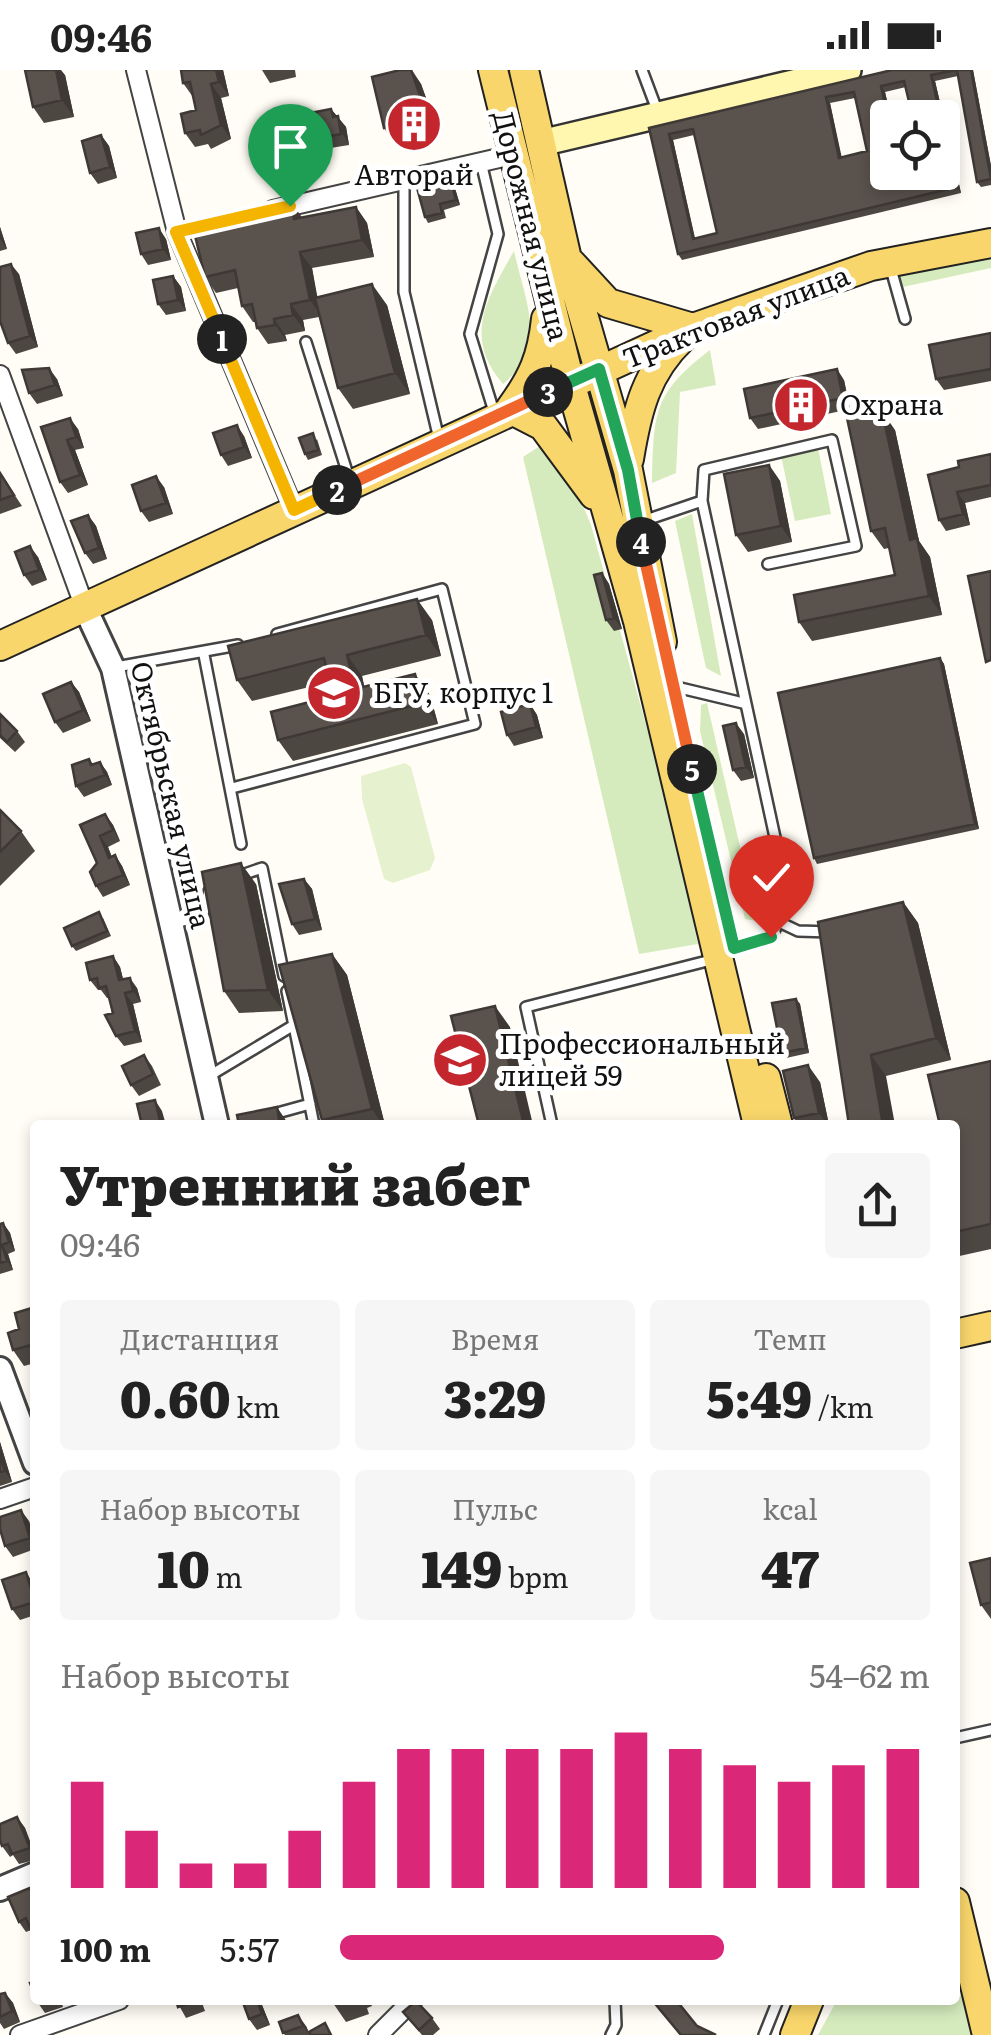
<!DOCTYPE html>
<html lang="ru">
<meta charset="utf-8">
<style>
body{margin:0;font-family:Literata,serif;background:#f6f6f6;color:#222;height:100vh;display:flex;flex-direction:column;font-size:38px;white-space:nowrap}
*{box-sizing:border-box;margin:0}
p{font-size:32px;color:#767676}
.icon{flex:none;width:55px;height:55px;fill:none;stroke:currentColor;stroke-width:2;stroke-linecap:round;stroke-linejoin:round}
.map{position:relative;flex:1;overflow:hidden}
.sheet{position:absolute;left:30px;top:1050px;width:930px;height:885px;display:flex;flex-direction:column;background:#fff;border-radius:10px;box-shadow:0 5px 15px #0003}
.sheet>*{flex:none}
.controls{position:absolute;left:870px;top:30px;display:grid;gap:20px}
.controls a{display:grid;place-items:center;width:90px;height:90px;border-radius:10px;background:#fff;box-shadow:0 5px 15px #0003;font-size:50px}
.pin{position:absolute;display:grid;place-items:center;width:85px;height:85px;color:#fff;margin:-102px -42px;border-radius:50% 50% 50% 0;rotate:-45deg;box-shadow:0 0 10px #0007}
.pin .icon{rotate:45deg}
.km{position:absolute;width:50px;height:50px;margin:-25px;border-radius:50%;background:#222;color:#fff;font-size:28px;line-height:50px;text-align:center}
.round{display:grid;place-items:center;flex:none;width:105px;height:105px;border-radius:10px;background:#f6f6f6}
.head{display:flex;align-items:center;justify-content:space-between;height:170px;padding:0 30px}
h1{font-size:55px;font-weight:800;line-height:75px}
.metrics{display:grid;grid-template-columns:repeat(3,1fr);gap:15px;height:170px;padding:10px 30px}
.metrics div{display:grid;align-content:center;border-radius:10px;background:#f6f6f6;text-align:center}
.metrics b{font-size:50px;font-weight:800}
.metrics small{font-size:28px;font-weight:400}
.metrics p{font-size:28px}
.chart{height:280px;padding:20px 30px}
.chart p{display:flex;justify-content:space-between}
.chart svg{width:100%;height:180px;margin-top:10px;stroke:#db2777;stroke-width:6}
ul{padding:0 30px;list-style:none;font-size:32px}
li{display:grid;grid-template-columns:160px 120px 1fr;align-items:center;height:75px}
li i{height:25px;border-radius:12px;background:#db2777}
.status{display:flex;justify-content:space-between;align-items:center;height:70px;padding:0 50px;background:#fff;direction:ltr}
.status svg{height:28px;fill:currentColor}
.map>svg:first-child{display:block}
.grass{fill:#d5ebbd}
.pitch{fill:#e6f2cf}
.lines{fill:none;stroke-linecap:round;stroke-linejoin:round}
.service-casing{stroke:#444;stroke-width:14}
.minor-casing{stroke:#444;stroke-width:22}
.tertiary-casing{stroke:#444;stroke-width:28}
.secondary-casing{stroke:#333;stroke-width:30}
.primary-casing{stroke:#222;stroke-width:32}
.service{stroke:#fff;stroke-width:9}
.minor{stroke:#fff;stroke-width:18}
.tertiary{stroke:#fff;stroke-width:22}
.secondary{stroke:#fff6b0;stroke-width:25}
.primary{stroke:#f9d66b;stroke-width:28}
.wall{fill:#4d4742;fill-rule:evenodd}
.shaded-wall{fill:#3f3936}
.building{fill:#5a524d;stroke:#3f3936;stroke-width:2.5;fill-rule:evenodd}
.split-1-casing{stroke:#fff;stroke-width:20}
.split-2-casing{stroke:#fff;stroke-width:20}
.split-3-casing{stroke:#fff;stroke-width:20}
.split-4-casing{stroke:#fff;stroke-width:20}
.split-5-casing{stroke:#fff;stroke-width:20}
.split-6-casing{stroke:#fff;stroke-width:20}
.split-1{stroke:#f5b400;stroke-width:12}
.split-2{stroke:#f5b400;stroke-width:12}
.split-3{stroke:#f0652b;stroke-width:12}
.split-4{stroke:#22a559;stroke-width:12}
.split-5{stroke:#f0652b;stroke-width:12}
.split-6{stroke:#22a559;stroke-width:12}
.labels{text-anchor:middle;stroke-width:10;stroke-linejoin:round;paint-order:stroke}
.poi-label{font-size:28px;fill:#111;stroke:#fff;text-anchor:start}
.street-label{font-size:28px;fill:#111;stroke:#fff}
</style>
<div class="status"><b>09:46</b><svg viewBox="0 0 49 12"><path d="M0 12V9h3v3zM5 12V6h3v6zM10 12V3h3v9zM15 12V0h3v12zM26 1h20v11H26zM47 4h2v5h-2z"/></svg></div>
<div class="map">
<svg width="991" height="1965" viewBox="0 0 991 1965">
<rect width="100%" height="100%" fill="#fffdf5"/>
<path class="grass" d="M514,181C525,231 549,276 503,314C462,267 488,227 514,181Z
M991,185V198L898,218L895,206Z
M710,280L716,315L680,322L676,403L652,413C654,344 652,324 710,280Z
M817,373L831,444L795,451L780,381Z
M540,376L578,424L591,455L668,735L698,874L639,884L523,387Z
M692,444L721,606L706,598L675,451Z
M707,633L757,851L745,849L700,661L701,635Z
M955,1918L970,1937L976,1965H818L837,1930H955Z"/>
<path class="pitch" d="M405,693L411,697L435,788L430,800L393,813L384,809L362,729L361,706Z"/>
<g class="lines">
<g class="service-casing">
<path id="service" d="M642,0L657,40
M481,92L498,164L470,264L495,345
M404,110V222L439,369
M891,199L905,249
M306,272L350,411
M702,431L789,832L771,867L734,878
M640,452L702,431L704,400L832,370L856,476L768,494
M204,585L241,774
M116,597L238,575
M672,616L743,633
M232,718L475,654L442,519L277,564
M239,806L262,798L284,906
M779,852L798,861L831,862
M174,854L203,844L209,821
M287,921L314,1055
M209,1006L294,955
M270,1045L310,1034
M552,1055L526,937L715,889
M955,1668L991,1660
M611,1965L616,1955L615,1930
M764,1965L778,1930"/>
</g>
<g class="minor-casing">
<path id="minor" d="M136,0L177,162L294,440
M273,140L512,85
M0,305L85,538
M0,1429L35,1417
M20,1965L119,1930
M378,1965L413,1930"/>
</g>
<g class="tertiary-casing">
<path id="tertiary" d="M85,538L113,598L217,1055
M0,1299L35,1393
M0,1819L35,1804"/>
</g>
<g class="secondary-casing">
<path id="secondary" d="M541,73L848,0"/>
</g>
<g class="primary-casing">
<path id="primary" d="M493,0L570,312L638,551L758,1055
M524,0L567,189L628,400L662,572
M571,193L608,233L693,258
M546,249C542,287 533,308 510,339L543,356L594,425
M629,389C637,340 646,302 683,267
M0,576L693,258L871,196L991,173
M766,1008L778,1055
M955,1264L991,1256
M955,1832L987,1965
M795,1965L809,1930"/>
</g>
<use href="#service" class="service"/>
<use href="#minor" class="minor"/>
<use href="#tertiary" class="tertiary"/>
<use href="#secondary" class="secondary"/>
<use href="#primary" class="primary"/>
</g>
<path class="wall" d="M181,0H223L229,26L221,28L231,69L211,79L208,74L195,77L185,63L196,40L193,27L183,13Z
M262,0H295L296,7L270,13Z
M400,0H412L421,14L439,64L395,74L384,58Z
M892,0H973L991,96V115L981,117L977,112L958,6L935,11L961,123L682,190L678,184L649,58ZM906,17L927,110L906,115L903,102H888V48H891L885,22ZM855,28L867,81L841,87L830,33ZM694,65L717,163L695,168L673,70Z
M65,5L74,47L44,53L33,37Z
M331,39L346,57L349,75L312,81L304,71Z
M101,65L109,76L117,108L98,114L90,103Z
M454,115L460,135L444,140L446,148L428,153L425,147Z
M356,137L367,153L374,187L312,198L317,228L387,235L410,324L353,339L338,318L319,247L303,250L305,261L285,265L287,271L268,274L257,258L256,252H253L242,236L238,218L216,223L205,207L301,147Z
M0,157L7,179L0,181Z
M166,169L171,190L148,195L141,184Z
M19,204L38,277L16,284L8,273Z
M173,206L181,217L186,241L166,245L158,234Z
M991,263V311L944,320L936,309Z
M57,309L63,326L37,334L29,323Z
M844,310L850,339L758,359L750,348Z
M41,357L78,359L84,378L75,380L88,415L68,423L60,412Z
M895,360L919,471L930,487L942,545L812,571L799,552L895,505L889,478L884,479L871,461Z
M244,366L252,388L228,396L221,385Z
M317,369L322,385L308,390L305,384Z
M991,384V427L965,433L970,455L946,461L939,450L959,397Z
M769,395L780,411L792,472L748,482L736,465Z
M0,403L22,436L0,444Z
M164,417L173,444L149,452L141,441Z
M88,445L96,456L107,489L93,494L85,483Z
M38,487L47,510L32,516L24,505Z
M602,503L609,514L622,559L614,561L606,550Z
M432,550L441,586L362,606L364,617L430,625L438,654L293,691L278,670L333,626L330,612L252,631L237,610Z
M940,588L944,594L979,759L817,794L814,788Z
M71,612L79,622L91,651L63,663L55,652Z
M530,634L537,645L543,668L514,676L507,665Z
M0,644L17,661L25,672L15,682L0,668Z
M744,664L754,708L741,711L733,700Z
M89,689L93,694L100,692L107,702L112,715L84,727L76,716Z
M0,740L21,761L35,781L0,816Z
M105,744L113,755L120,771L108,777L112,787L115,785L122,796L130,815L103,827L96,816L97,793Z
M304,809L312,819L322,860L299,865L292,854Z
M256,814L283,941L239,943L224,921Z
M903,832L918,853L951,990L886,1006L849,1055Z
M103,848L111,866L76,881L72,876Z
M332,884L347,905L385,1055H325L322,1050Z
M113,886L120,897L123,909L137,918L141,932L133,934L142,972L124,976L116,966L109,928H107L101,920H98L90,910Z
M796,929L800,934L809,983L786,988L782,983Z
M144,985L152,996L161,1015L139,1026L131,1015Z
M991,991V1179L955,1187V1131H957Z
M820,1012L829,1055H798L794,1048Z
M3,1153L10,1163L15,1181L8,1184L13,1200L0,1204V1154Z
M35,1237V1293L24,1296L13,1280L19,1259Z
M0,1372L12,1412L0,1416Z
M29,1451L35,1470V1479L13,1487L5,1476Z
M991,1488V1549L981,1535Z
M26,1502L35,1517V1545L20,1550L12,1539Z
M17,1747L25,1758L35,1784V1790L19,1794L13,1785L10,1787L2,1776Z
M30,1818L35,1825V1867L31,1860L26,1862L19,1852Z
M5,1923L13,1933L20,1952L4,1959L0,1953V1924Z
M36,1930H61L63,1937L45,1943Z
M176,1930H201L205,1941L186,1948Z
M242,1930H260L270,1955L257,1960L249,1949Z
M331,1930H370L372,1936L367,1938L369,1944L346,1952Z
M403,1942L432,1948L440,1959L433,1965H422Z
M306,1956L310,1965H285L283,1963Z"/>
<path class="shaded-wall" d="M56,0H61L65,5L74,47L62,30Z
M216,0H223L229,26L219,12Z
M411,0L421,14L439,64L428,48Z
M971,0H973L991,96V110Z
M931,5L935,11L961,123L957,117L942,54V48H941Z
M211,14L221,28L231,69L221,55Z
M881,16L885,22L891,48H888Z
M826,27L830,33L843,93L839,88Z
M331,39L346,57L349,75L333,47Z
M669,64L673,70L696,174L693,169Z
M101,65L109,76L117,108L110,97Z
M450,109L454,115L460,135L456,130Z
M290,130L301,146L305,165L294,149Z
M356,137L367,153L374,187L362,170Z
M0,157L7,179L0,169Z
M159,158L166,169L171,190L163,179Z
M300,182L312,198L321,246L310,230Z
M11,194L19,204L38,277L30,266Z
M173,206L181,217L186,241L178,230Z
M372,214L387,235L410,324L395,303Z
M291,234L303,250L305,261L293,245Z
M274,249L285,265L287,271L275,255Z
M49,298L57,309L63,326L55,315Z
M837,299L844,310L850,339L843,328Z
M882,341L895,360L919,471L930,487L942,545L929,526L910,470Z
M70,348L78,359L84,378L76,367Z
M237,355L244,366L252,388L244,377Z
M67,370L75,380L88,415L80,405Z
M769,395L780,411L792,472L781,456Z
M156,406L164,417L173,444L166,433Z
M957,422L965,433L970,455L963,444Z
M88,445L96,456L107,489L99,478Z
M30,476L38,487L47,510L39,500Z
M602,503L609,514L622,559L614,548Z
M417,529L432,550L441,586L426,565Z
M347,585L362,606L370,640L355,619Z
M940,588L944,594L979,759L975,754Z
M415,604L430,625L438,654L423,633Z
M71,612L79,622L91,651L83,640Z
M530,634L537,645L543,668L536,657Z
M736,653L744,664L754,708L746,697Z
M100,692L107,702L112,715L105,705Z
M105,744L113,755L120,771L113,760Z
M100,766L108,777L116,799L109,788Z
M115,785L122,796L130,815L123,805Z
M241,793L256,814L283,941L268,920Z
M304,809L312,819L322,860L315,849Z
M903,832L918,853L951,990L936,968Z
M332,884L347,905L385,1055H383L372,1039Z
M113,886L120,897L126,921L119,910Z
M130,908L137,918L141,932L133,921Z
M125,923L133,934L142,972L135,961Z
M796,929L800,934L809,983L806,978Z
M495,936L510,957L533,1055H524Z
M871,985L886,1006L895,1055H883Z
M808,995L820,1012L829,1055H828L819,1043Z
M155,1030L162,1041L166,1055H161Z
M277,1037L289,1055H280Z
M3,1153L10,1163L15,1181L9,1172Z
M2,1175L8,1184L13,1200L7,1191Z
M0,1372L12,1412L5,1401L0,1386Z
M21,1440L29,1451L35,1475L30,1468Z
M26,1502L35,1517V1530Z
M17,1747L25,1758L35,1786L30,1778Z
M5,1923L13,1933L20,1952L12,1941Z
M257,1930H260L270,1955L262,1944Z
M298,1945L306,1956L310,1965L303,1956Z"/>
<path class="building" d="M25,0H56L62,30L33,37Z
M181,0H216L219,12L211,14L221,55L201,65L200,60L185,63L181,44L196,40L190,12L183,13Z
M400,0H411L428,48L384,58L372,7Z
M892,0H971L991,109L977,112L957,0L931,5L941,48H913L904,11L881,16L888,48V102H901L904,116L927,110L925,102H942V54L957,117L678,184L649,58ZM854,22L867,81L839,88L826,27ZM693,59L717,163L693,169L669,64Z
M331,39L333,47L338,46L341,64L304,71L300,45Z
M101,65L110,97L90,103L82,71Z
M450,109L456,130L440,134L442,143L425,147L417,118Z
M290,130L294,149L356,137L362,170L300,182L310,230L291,234L293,245L274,249L275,255L257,258L252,234L242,236L235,200L205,207L192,153Z
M159,158L163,179L141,184L136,163Z
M11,194L30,266L8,273L0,251V197Z
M173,206L178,230L158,234L153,210Z
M372,214L395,303L338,318L315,228Z
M991,263V299L936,309L929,275Z
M49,298L55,315L29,323L22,300Z
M837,299L843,328L750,348L744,319Z
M882,341L910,470L917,468L929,526L799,552L794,525L895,505L885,458L871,461L847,348Z
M70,348L76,367L67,370L80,405L60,412L41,357Z
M237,355L244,377L221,385L213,363Z
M313,363L318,380L305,384L299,368Z
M991,384V415L957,422L963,444L939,450L928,405L959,397L958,391Z
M769,395L781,456L736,465L724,404Z
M0,403L14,425L0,430Z
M156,406L166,433L141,441L132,415Z
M88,445L99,478L85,483L71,451Z
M30,476L39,500L24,505L15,482Z
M991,501V590L986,592L968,506Z
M602,503L614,548L606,550L594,505Z
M417,529L426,565L347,585L355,619L415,604L423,633L278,670L271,642L333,626L324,588L237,610L228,576Z
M940,588L975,754L814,788L778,623Z
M71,612L83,640L55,652L43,624Z
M530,634L536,657L507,665L501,642Z
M0,644L17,661L7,672L0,665Z
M736,653L746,697L733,700L723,656Z
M89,689L91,695L100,692L105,705L76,716L72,695Z
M0,740L21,761L0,782Z
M105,744L113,760L100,766L109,788L115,785L123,805L96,816L90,802L97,793L80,755Z
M241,793L268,920L224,921L202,802Z
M304,809L315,849L292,854L279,814Z
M903,832L936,968L871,985L883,1055H849L818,852Z
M99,842L107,861L72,876L64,858Z
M332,884L372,1039L322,1050L279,895Z
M113,886L119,910L130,908L133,921L125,923L135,961L116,966L105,945L113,943L106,916L99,918L97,908L90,910L86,893Z
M796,929L806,978L782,983L772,933Z
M495,936L524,1055H479L451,946Z
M144,985L153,1004L131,1015L122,996Z
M991,991V1154L955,1162V1131H957L955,1123V1055H940L928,1005Z
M808,995L819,1043L794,1048L783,1001Z
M155,1030L161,1055H142L137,1034Z
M277,1037L280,1055H239L237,1045Z
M3,1153L9,1172L2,1175L7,1191L0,1193V1154Z
M35,1237V1274L13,1280L8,1263L19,1259L15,1243Z
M0,1386L5,1401L0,1402Z
M21,1440L30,1468L5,1476L0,1459V1447Z
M991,1488V1532L981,1535L970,1493Z
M26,1502L35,1532L12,1539L2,1510Z
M17,1747L30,1778L12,1784L8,1774L2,1776L0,1770V1754Z
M30,1818L35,1830V1862L32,1863L26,1848L19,1852L8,1827Z
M35,1912V1926L30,1913Z
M5,1923L12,1941L0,1947V1924Z
M176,1930H197L178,1937Z
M242,1930H257L262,1944L249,1949Z
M652,1930H676L697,1956L716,1965H681Z
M416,1931L432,1948L419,1960L403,1942Z
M298,1945L303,1956L283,1963L279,1952Z
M325,1953L331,1965H311L309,1962Z"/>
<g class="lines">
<g class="split-1-casing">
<path id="split-1" d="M222,269L176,162L290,136"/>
</g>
<g class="split-2-casing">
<path id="split-2" d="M222,269L294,440L337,420"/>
</g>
<g class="split-3-casing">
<path id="split-3" d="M337,420L548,322"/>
</g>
<g class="split-4-casing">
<path id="split-4" d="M548,322L599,299L628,400L641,472"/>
</g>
<g class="split-5-casing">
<path id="split-5" d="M641,472L692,699"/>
</g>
<g class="split-6-casing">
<path id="split-6" d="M692,699L734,878L771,867"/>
</g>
<use href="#split-1" class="split-1"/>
<use href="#split-2" class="split-2"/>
<use href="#split-3" class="split-3"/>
<use href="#split-4" class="split-4"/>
<use href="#split-5" class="split-5"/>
<use href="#split-6" class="split-6"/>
</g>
<defs>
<g id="building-disc" transform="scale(2.875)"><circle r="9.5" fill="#c4262e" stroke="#fff"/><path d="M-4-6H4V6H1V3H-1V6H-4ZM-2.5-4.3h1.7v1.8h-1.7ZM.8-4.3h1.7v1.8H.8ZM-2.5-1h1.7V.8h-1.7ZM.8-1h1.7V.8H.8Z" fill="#fff"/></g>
<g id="university-disc" transform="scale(2.875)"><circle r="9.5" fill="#c4262e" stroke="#fff"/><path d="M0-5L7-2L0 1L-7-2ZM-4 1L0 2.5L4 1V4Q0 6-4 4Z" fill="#fff"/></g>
</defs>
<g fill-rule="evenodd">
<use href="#building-disc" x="414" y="54"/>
<use href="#building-disc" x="801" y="335"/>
<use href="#university-disc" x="334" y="623"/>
<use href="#university-disc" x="460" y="990"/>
</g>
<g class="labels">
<g class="poi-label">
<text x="414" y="115" text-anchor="middle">Авторай</text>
<text x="840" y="345">Охрана</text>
<text x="373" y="633">БГУ, корпус 1</text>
<text x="499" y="984">Профессиональный<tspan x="499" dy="32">лицей 59</tspan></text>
</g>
<g class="street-label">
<text transform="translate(531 156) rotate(76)" y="10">Дорожная улица</text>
<text transform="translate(736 247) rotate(-21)" y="10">Трактовая улица</text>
<text transform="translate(171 725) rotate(77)" y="10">Октябрьская улица</text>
</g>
</g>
</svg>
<div class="controls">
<a><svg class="icon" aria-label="locate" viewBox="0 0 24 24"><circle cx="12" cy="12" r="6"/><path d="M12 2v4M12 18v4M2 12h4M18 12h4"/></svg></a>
</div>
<div class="pin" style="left:290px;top:136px;background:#1e9e55"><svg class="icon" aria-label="arrive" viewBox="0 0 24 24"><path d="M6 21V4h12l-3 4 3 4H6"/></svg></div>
<div class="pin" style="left:771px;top:867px;background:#d93025"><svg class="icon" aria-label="check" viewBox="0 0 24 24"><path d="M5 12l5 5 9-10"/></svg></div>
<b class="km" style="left:222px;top:269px">1</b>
<b class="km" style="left:337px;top:420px">2</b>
<b class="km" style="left:548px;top:322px">3</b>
<b class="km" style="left:641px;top:472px">4</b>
<b class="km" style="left:692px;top:699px">5</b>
<section class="sheet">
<div class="head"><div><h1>Утренний забег</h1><p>09:46</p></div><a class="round"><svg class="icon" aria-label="share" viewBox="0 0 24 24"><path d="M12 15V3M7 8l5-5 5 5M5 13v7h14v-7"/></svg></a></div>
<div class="metrics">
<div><p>Дистанция</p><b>0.60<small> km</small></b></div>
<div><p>Время</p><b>3:29</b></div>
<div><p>Темп</p><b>5:49<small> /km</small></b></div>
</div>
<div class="metrics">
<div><p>Набор высоты</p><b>10<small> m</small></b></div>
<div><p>Пульс</p><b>149<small> bpm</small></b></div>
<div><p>kcal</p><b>47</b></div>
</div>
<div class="chart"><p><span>Набор высоты</span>54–62 m</p>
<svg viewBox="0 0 160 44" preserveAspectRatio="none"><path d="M5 44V18M15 44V30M25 44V38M35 44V38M45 44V30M55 44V18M65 44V10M75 44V10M85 44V10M95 44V10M105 44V6M115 44V10M125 44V14M135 44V18M145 44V14M155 44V10"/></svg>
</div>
<ul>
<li><b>100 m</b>5:57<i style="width:65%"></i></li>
</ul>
</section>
</div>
